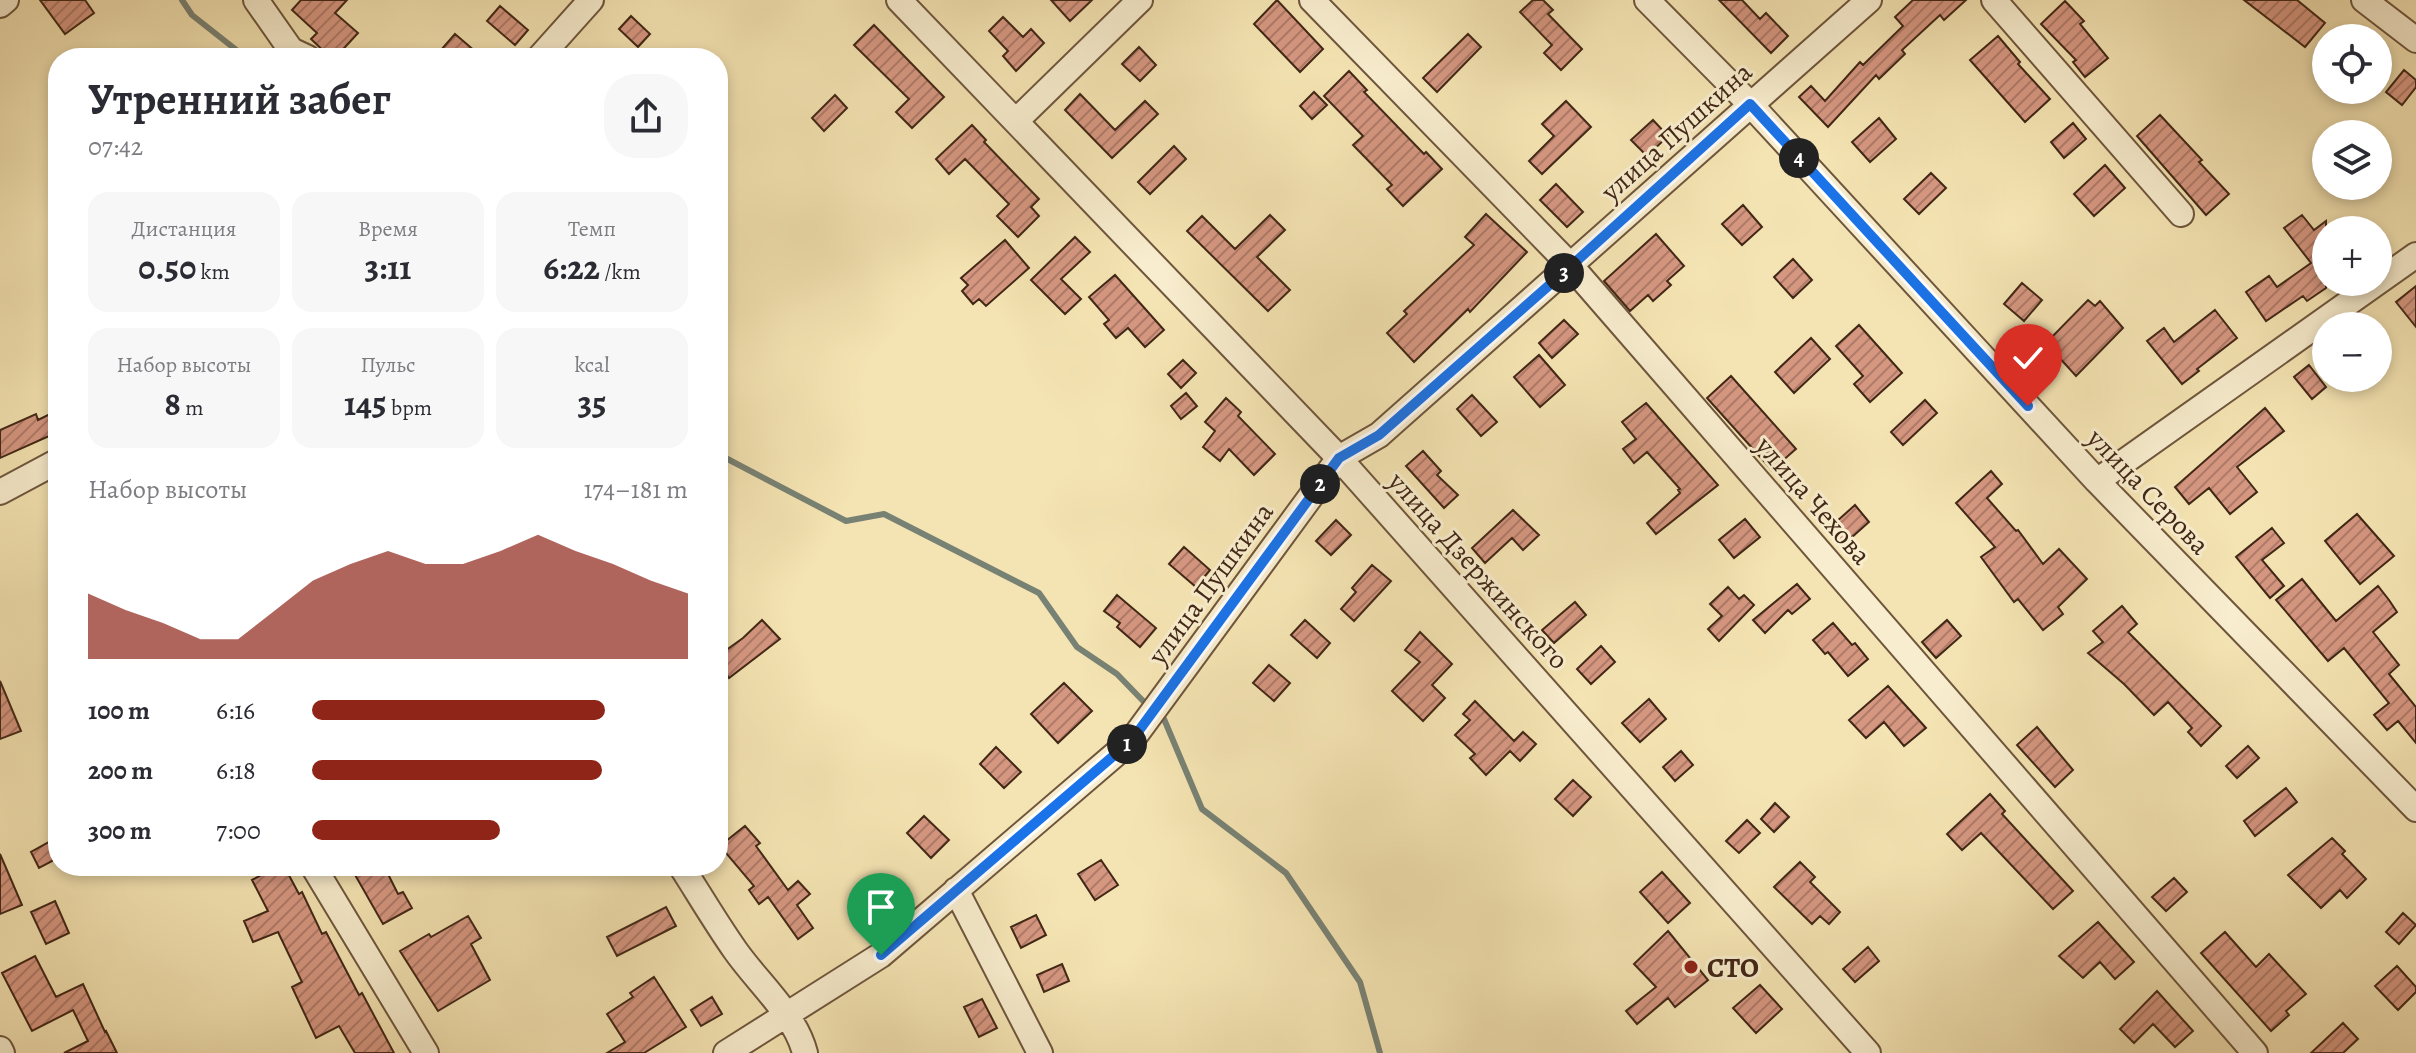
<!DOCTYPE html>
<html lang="ru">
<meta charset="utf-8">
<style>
body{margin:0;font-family:Alegreya,serif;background:#f7f7f7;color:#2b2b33;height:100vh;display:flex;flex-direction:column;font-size:30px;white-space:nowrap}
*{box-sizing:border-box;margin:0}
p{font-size:26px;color:#7c7c81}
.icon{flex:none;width:44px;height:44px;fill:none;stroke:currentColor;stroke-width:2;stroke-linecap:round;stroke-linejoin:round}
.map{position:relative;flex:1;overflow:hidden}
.drawer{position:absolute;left:48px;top:48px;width:680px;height:828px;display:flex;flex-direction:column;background:#fff;border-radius:32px;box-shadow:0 4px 12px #0003}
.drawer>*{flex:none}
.controls{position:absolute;left:2312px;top:24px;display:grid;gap:16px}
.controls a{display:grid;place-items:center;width:80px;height:80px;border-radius:50%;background:#fff;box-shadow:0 4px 12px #0003;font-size:40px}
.pin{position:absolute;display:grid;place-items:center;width:68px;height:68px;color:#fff;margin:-82px -34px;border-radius:50% 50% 50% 0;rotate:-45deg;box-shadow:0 0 8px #0007}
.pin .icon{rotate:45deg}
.km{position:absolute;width:40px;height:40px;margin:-20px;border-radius:50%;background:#222;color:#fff;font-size:22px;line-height:40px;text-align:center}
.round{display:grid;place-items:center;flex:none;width:84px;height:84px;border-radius:32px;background:#f7f7f7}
.headline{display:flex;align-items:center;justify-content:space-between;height:136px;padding:0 40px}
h1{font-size:44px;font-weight:700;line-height:60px}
.figures{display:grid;grid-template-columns:repeat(3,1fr);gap:12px;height:136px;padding:8px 40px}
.figures div{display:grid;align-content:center;border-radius:20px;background:#f7f7f7;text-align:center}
.figures b{font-size:34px;font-weight:700}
.figures small{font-size:22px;font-weight:400}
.figures p{font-size:22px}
.chart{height:224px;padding:16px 40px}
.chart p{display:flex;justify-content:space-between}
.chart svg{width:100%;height:144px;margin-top:8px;fill:#8f2418;opacity:.7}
ul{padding:0 40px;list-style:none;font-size:26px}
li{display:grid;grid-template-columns:128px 96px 1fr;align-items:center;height:60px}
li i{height:20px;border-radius:10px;background:#8f2418}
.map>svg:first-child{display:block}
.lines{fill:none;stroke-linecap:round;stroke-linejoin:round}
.stream{stroke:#788274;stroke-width:6}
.building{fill:url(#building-hatch);stroke:#412716;stroke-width:2}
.minor-casing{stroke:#6e563d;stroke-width:28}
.minor{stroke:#f8edce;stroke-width:24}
.route-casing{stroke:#fff;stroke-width:16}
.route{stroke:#1a73e8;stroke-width:10}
.poi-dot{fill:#8f2418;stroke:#f8edce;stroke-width:3}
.labels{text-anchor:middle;stroke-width:6;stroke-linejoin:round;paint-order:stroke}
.street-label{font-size:28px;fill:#412716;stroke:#f8edce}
.poi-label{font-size:28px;font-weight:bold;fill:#412716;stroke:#f8edce;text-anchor:start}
</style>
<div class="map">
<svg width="2416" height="1053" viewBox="0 0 2416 1053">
<defs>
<pattern id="building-hatch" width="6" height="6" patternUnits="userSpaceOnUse" patternTransform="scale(2)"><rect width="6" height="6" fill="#d69781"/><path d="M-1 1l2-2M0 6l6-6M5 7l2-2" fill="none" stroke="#af7b69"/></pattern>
</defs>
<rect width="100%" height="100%" fill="#f5e4b3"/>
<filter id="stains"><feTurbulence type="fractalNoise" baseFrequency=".0025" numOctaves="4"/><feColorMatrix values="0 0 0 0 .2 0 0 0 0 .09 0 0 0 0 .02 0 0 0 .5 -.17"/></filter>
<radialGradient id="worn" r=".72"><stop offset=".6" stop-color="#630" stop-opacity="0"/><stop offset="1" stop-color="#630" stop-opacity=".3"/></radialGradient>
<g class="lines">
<path class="stream" d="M182,0L192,15L244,56L251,58
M718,454L846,521L884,514L1039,593L1077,647L1117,674L1146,704
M1164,719L1202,809L1286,873L1360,982L1380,1053"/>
</g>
<path class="building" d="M40,0H85L94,13L65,34Z
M301,0H347L335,13L358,33L335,58H331L311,39L317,33L292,10Z
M1051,0H1092L1070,21Z
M1277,0L1323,49L1300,72L1254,24Z
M1533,0H1543L1553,10L1548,14L1582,49L1561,70L1544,53L1552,45L1520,12Z
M1719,0H1742L1760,19L1766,13L1788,36L1771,53Z
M1913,0H1966L1944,20L1940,15L1902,50L1905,54L1879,79L1876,75L1828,127L1799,97L1811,86L1825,101L1860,62L1863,65L1903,26L1895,17Z
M2244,0H2297L2325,23L2305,47Z
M2065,1L2084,21L2080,24L2108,58L2085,77L2073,62L2076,60L2041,24Z
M500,6L528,30L515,45L487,21Z
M631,16L650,34L638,47L619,29Z
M1003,17L1023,37L1031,29L1044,43L1016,71L1003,56L1008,51L989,31Z
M874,25L944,97L912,128L896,112L909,99L854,45Z
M455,34L483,58H434Z
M1468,34L1481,47L1437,92L1423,78Z
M1998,36L2020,62L2018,64L2050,99L2025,122L1970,60Z
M1139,47L1156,65L1140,81L1122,64Z
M2404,70L2416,80V87L2402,105L2386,92Z
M1349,71L1367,90L1364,92L1424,154L1426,152L1442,169L1403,206L1387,189L1392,185L1353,145L1363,136L1324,96Z
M1314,92L1327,105L1312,119L1300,106Z
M1080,94L1115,130L1145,101L1158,114L1112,158L1065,110Z
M835,95L847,108L824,131L812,118Z
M1566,101L1591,127L1542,174L1529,161L1554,136L1542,124Z
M2160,115L2202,160L2199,162L2229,194L2206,215L2137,136Z
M1879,118L1896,139L1870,162L1852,142Z
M1653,120L1668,136L1647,156L1631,140Z
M2073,123L2086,139L2064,158L2051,142Z
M972,125L986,140L984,142L1039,199L1031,207L1039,216L1018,237L997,216L1009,204L965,159L949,174L936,159Z
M1174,146L1186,159L1150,194L1138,182Z
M2105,165L2125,188L2094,216L2074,194Z
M1931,173L1946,188L1919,214L1904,199Z
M1556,184L1583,212L1567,227L1540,200Z
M1743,205L1762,227L1742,245L1722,224Z
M1486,214L1527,252L1470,312L1468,309L1414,362L1387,333L1407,314L1404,311L1474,245L1465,237Z
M1270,215L1285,230L1257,257L1290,290L1268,311L1187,231L1202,216L1235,249Z
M2302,215L2314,230L2326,221V288L2307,301L2303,296L2266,321L2246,292L2269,276L2277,287L2311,263L2284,228Z
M1656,234L1684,266L1667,281L1671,285L1653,301L1648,295L1630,311L1604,281Z
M1075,237L1090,252L1061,279L1081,299L1065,314L1031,280Z
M1005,240L1029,268L986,306L979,299L973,304L962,291L968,285L961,278Z
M1793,259L1812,280L1793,298L1774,277Z
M1115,275L1164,330L1145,347L1128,328L1116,338L1104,324L1109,320L1089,297Z
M2022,283L2042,300L2024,321L2004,304Z
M2416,286V327L2396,302Z
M2088,300L2095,306L2100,301L2123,328L2076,376L2046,343Z
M2215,310L2237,338L2197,369L2199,371L2182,384L2147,341L2164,328L2174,342Z
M1564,320L1578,334L1552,358L1539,343Z
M1859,325L1902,373L1870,402L1854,384L1863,376L1836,346Z
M1811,338L1830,359L1794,393L1775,372Z
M1539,355L1565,385L1540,407L1514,377Z
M1183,360L1196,373L1181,388L1168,374Z
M2309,365L2326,387L2312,399L2294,377Z
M1731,376L1796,449L1772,470L1707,398Z
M1186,393L1197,406L1181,419L1171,406Z
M1472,395L1497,422L1481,436L1457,409Z
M1226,398L1241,412L1238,416L1275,454L1254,475L1229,449L1220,461L1203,447L1215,431L1205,422Z
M1925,400L1937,413L1903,445L1891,432Z
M1646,403L1718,485L1656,534L1647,523L1680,493L1678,490L1680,489L1647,452L1634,463L1623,449L1636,439L1622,422Z
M2265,408L2284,431L2237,467L2257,492L2230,514L2209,488L2189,504L2175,487Z
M58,410V432L0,458V430L36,414L38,420Z
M1423,451L1441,471L1437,475L1458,495L1444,508L1406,466Z
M1991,471L2002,484L1987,498L2016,531L2018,530L2043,564L2059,549L2087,579L2058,607L2063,614L2043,630L2018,599L2014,602L1981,557L1995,547L1956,503Z
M1855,505L1869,522L1842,546L1827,530Z
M1513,510L1539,535L1523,550L1512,538L1485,563L1472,548Z
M2357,514L2394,556L2360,584L2325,541Z
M1745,519L1760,537L1734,558L1719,540Z
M1336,520L1351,535L1331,555L1316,541Z
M2272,528L2284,543L2262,560L2284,586L2270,598L2236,557Z
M1184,547L1210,570L1196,587L1169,564Z
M1372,565L1391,581L1354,621L1341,609L1356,592L1352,588Z
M2302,579L2336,621L2378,586L2389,600L2397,612L2373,632L2399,665L2389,674L2416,707V743L2398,721L2387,730L2374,715L2389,703L2344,648L2328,661L2276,600Z
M1797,584L1810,599L1792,614L1788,610L1765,633L1753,620Z
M1728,587L1739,599L1744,595L1754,605L1719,641L1708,629L1722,616L1710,604Z
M1117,595L1156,628L1140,647L1117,627L1120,623L1104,611Z
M1575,602L1586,615L1554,643L1542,630Z
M2122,606L2137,624L2128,632L2221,726L2201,746L2188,732L2192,728L2168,702L2154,715L2124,684L2088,653L2103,642L2093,631Z
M762,620L780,639L729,678L718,663V656L743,638Z
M1305,620L1330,643L1317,658L1291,635Z
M1947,620L1961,636L1936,658L1922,642Z
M1833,623L1852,645L1855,643L1868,659L1848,676L1828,652L1825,654L1813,640Z
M1420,632L1452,664L1432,685L1445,698L1423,721L1392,691L1420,662L1405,650Z
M1601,646L1615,662L1591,684L1577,669Z
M1269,665L1290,683L1274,701L1253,683Z
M0,681L21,731L0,739Z
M1064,683L1092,711L1058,743L1031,714Z
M1888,686L1926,728L1904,746L1884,722L1866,738L1849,720Z
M1649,699L1666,719L1640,742L1622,723Z
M1475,701L1514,741L1523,732L1536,744L1520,761L1510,751L1486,775L1470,758L1475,754L1455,735L1470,720L1463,714Z
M2037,727L2073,770L2055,787L2017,745Z
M2248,746L2259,758L2237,778L2226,766Z
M996,747L1021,772L1004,788L980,764Z
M1681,751L1693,765L1675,781L1663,767Z
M1573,780L1591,797L1573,816L1555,799Z
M2286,788L2297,802L2255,836L2244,821Z
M1990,794L2005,811L2002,814L2073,891L2053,909L1981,833L1962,850L1947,834Z
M1775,803L1789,817L1774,832L1761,819Z
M924,816L949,840L931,858L907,833Z
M1747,820L1760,833L1739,853L1726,841Z
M745,826L760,843L756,846L788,890L798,881L810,894L797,905L813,928L798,939L768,897L759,904L749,890L754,886L720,846Z
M58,837V858L39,868L31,852Z
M2332,838L2345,851L2342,854L2366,879L2347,898L2340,890L2321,908L2288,875Z
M0,854L22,905L0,914Z
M1101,860L1118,885L1095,900L1078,874Z
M1800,862L1815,877L1810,882L1840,912L1829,924L1820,916L1812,924L1774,887Z
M279,866H284L299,894L302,892L322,934L326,932L359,995L362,993L394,1053H355L339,1026L316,1038L292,987L302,982L278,932L253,942L244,921L268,911L252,880Z
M350,866H384L398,894L403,892L412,908L383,924Z
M1662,872L1690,903L1668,923L1640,892Z
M2174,878L2187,892L2166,911L2152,897Z
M55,901L69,933L46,944L31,912Z
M666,907L676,926L617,956L607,937Z
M2403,913L2416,925L2399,944L2386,932Z
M1036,915L1046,935L1021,948L1011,927Z
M468,916L481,938L471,944L490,980L438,1011L400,951L429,934L431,937Z
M2098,922L2134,962L2115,979L2100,962L2083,978L2059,956Z
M1668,931L1708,980L1675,1007L1668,998L1637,1024L1626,1011L1656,987L1634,964Z
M2225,932L2256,967L2269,954L2306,994L2286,1011L2289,1015L2271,1031L2201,953Z
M1868,947L1879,961L1855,982L1843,969Z
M35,956L56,997L83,984L105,1032L106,1031L117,1053H64L88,1041L73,1010L32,1031L2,973Z
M1062,964L1069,981L1044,992L1037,975Z
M2397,966L2416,987V992L2398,1010L2375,986Z
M654,977L686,1027L644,1053H607L625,1042L607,1014L633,997L630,993Z
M1760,985L1782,1009L1756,1033L1733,1008Z
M2157,991L2193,1031L2175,1047L2153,1024L2134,1043L2120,1029Z
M712,997L722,1014L701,1026L691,1010Z
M982,999L997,1028L979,1037L964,1007Z
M2343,1023L2358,1039L2343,1053H2311Z"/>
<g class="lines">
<g class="minor-casing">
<path id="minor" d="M256,0L291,50L308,58
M899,0L1339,458L1868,1053
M1312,0L1571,266L2255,1053
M1647,0L1750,104L2097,481L2416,809
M1994,0L2181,214
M2364,0L2416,40
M0,5L6,0
M539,58L591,0
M1016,121L1140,0
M2097,481L2416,255
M0,492L58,461
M313,866L426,1053
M681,866C699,894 716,923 735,950C758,983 795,1014 805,1053
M956,890L1040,1053
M0,1049L2,1053
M726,1053L881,955L1132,740L1339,458L1379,435L1869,0"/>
</g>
<use href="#minor" class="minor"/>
</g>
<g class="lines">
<g class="route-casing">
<path id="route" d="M881,955L1132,740L1339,458L1379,435L1571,266L1750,104L2028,406"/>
</g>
<use href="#route" class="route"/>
</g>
<circle class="poi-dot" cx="1691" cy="967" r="8"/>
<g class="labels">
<g class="street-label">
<text transform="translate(1676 131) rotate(-42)" y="10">улица Пушкина</text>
<text transform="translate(2149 491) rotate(46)" y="10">улица Серова</text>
<text transform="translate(1814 500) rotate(49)" y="10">улица Чехова</text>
<text transform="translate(1479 570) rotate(48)" y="10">улица Дзержинского</text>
<text transform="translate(1210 583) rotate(-54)" y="10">улица Пушкина</text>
</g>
<g class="poi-label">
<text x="1707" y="977">СТО</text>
</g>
</g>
<rect width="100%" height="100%" filter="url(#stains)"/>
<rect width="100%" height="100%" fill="url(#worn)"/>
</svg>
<div class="controls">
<a><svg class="icon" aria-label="locate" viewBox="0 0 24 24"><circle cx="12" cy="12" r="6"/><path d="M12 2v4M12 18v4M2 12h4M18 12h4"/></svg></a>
<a><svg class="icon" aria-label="layers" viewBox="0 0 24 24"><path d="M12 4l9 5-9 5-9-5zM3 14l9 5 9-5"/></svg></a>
<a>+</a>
<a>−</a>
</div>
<div class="pin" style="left:881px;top:955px;background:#1e9e55"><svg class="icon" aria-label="arrive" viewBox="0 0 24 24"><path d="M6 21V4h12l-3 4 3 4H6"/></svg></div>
<div class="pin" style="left:2028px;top:406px;background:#d93025"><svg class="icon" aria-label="check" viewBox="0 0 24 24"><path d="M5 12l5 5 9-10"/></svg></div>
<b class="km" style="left:1127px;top:744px">1</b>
<b class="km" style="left:1320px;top:484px">2</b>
<b class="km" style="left:1564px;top:273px">3</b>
<b class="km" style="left:1799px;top:158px">4</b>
<section class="drawer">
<div class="headline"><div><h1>Утренний забег</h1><p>07:42</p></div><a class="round"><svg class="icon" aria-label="share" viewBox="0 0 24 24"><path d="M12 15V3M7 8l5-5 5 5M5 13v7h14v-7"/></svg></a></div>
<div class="figures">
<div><p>Дистанция</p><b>0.50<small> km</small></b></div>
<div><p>Время</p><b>3:11</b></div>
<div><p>Темп</p><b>6:22<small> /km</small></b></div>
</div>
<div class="figures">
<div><p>Набор высоты</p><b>8<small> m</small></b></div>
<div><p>Пульс</p><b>145<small> bpm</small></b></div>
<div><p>kcal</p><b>35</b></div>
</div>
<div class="chart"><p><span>Набор высоты</span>174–181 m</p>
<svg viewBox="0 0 160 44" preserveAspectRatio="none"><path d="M0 44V24L10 29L20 33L30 38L40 38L50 29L60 20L70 15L80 11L90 15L100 15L110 11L120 6L130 11L140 15L150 20L160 24V44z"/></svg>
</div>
<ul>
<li><b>100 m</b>6:16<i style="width:78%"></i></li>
<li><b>200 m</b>6:18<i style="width:77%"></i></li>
<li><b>300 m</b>7:00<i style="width:50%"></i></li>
</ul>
</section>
</div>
